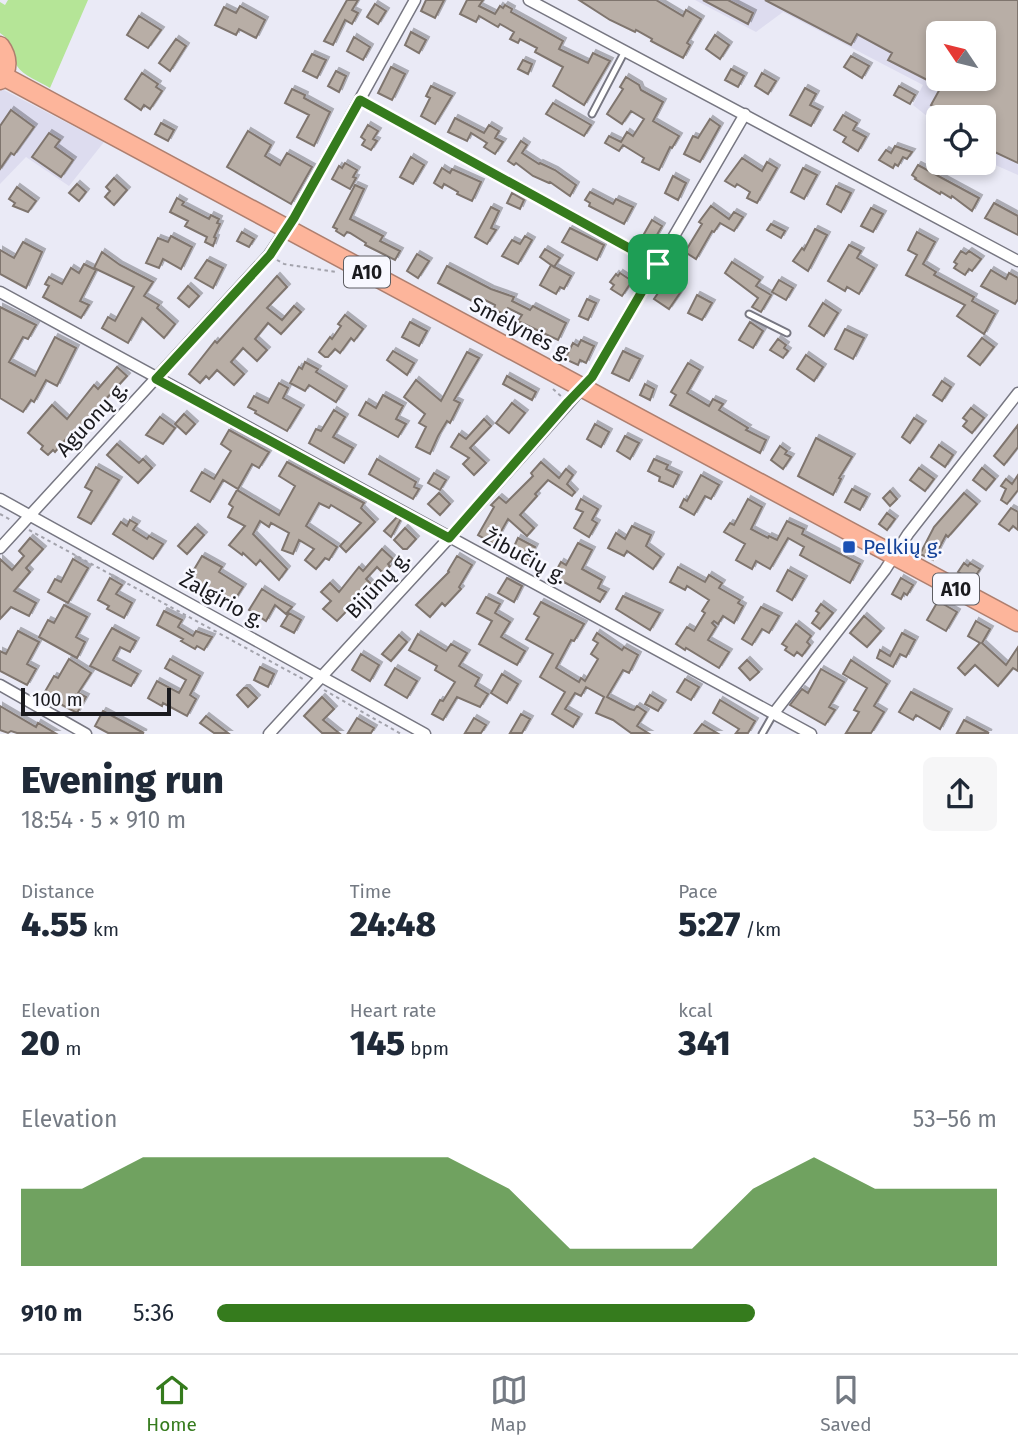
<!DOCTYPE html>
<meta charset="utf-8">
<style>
body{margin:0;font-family:"Fira Sans",sans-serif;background:#f6f6f7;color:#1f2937;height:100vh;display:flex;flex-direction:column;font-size:26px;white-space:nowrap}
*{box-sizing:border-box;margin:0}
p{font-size:23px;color:#747a83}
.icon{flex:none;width:38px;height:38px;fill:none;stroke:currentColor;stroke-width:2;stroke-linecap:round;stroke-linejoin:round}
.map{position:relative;height:734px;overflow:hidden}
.side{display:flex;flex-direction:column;background:#fff;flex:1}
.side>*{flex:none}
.needle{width:46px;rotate:305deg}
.buttons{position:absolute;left:926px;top:21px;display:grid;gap:14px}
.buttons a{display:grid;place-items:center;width:70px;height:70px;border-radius:10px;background:#fff;box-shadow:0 4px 10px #0003;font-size:35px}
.scale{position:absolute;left:21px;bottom:18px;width:150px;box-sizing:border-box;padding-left:7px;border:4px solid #1a1a1e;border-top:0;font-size:19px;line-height:24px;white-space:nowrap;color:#1a1a1e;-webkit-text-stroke:5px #f8f8ff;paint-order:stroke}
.pin{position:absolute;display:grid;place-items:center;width:60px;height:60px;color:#fff;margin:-30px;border-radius:14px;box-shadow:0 4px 10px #0006}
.round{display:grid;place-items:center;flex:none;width:74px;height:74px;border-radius:10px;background:#f6f6f7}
.head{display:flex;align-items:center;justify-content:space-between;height:119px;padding:0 21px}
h1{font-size:38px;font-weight:800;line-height:52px}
.figures{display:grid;grid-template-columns:repeat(3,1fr);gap:10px;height:119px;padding:7px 21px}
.figures div{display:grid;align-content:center}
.figures b{font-size:35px;font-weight:800}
.figures small{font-size:19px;font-weight:400}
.figures p{font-size:19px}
.chart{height:196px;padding:14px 21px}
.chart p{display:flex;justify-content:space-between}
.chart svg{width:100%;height:126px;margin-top:7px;fill:#357b1d;opacity:.7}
ul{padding:0 21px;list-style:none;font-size:23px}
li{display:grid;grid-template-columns:112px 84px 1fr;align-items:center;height:52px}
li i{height:18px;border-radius:9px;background:#357b1d}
.tabs{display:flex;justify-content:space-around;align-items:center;height:98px;border-top:2px solid #e0e1e3;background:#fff;font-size:19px;color:#747a83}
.tabs a{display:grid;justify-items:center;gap:4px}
.tabs .active{color:#357b1d}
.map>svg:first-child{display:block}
.built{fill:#dddcef;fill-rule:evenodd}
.green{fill:#b5e597}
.building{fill:#b8aea6;stroke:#7f756e;stroke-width:2;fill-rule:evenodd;filter:url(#shadow)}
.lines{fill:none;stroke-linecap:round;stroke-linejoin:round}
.lane-casing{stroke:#777782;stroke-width:9}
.street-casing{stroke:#777782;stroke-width:13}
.highway-casing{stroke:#ae7f6f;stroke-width:21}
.path{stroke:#a3a3ac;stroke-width:2;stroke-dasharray:3.5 3.5;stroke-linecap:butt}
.lane{stroke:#fff;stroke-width:5}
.street{stroke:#fff;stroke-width:10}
.highway{stroke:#fdb59b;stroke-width:18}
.route-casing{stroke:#fff;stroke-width:14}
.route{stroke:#357b1d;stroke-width:9}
.transit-dot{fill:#1a4fb4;stroke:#f8f8ff;stroke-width:2.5}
.labels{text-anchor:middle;stroke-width:5;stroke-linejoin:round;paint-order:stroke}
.shield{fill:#f8f8ff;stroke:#5d5d62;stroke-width:2}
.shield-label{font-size:19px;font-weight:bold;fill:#1a1a1e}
.street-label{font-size:21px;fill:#1a1a1e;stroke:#f8f8ff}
.transit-label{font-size:21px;fill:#164399;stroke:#f8f8ff;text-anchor:start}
</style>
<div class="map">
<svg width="1018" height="734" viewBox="0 0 1018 734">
<defs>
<filter id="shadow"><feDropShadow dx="3" dy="-3" stdDeviation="0" flood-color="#0004"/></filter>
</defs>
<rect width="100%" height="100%" fill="#eaeaf6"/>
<path class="built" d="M695,0H1018V175L984,160V117H938V125L913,105L923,85L783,12L756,32ZM938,33H984V79H938Z
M0,88L104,142L69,186L26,157L0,184Z"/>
<path class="green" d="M8,0H88L50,88C41,82 23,76 17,66C10,53 16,44 0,33V2L5,5Z"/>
<path class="building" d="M347,0H358L352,10L358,13L352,24L345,20L333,45L324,41Z
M426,0H444L435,18L421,11Z
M467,0H483L479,6L495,14L500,6L503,8L505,5L512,9L511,12L563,41L559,49L588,63L593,53L610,61L584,105L553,86L563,67L535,52L537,48L520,39L518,43L510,39L514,32L500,24L498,27L479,16L476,22L460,14Z
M579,0H656L683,16L686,10L701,19L687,43L690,45L683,58L651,41L652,39L636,30L635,32L610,20Z
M703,0H728L753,13L748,24Z
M765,0H1018V163L984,147V117H955L931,105L941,87L888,60L892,53L857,34L851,45ZM938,33H984V79H938Z
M375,4L386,11L378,24L367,17Z
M240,6L265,20L256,38L239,29L236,35L215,25L224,7L236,13Z
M139,16L161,30L148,48L127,35Z
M411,32L426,40L419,53L405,45Z
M715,35L729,45L720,59L706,49Z
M354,37L370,47L363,60L347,51Z
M176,39L186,46L170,71L159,63Z
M312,54L326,60L317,78L303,71Z
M851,56L869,66L862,78L844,67Z
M523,60L532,64L528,74L518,69Z
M391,67L405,74L392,100L378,93Z
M731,69L744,76L738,87L725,80Z
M336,71L346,76L339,92L328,86Z
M142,73L158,84L156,87L162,91L150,109L144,105L141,110L125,99Z
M762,73L776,81L768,94L755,86Z
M626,77L639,85L641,90L663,102L653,121L679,136L672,148L670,147L659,170L642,162L644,158L623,145L619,151L605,143L609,136L621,142L627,132L633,136L644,119L631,111L622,124L607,114L623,89L620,87Z
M431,86L452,96L435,124L421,116L430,98L426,96Z
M899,86L915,95L910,104L894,95Z
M805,88L816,94L810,105L820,110L811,126L790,115Z
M292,89L305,95L304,98L330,112L314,146L297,137L309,115L285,103Z
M553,103L591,125L584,136L546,114Z
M11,110L34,127L14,155L11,153L0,169V126Z
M843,115L857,123L853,130L866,137L858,151L843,142L846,137L834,130Z
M455,118L484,133L489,125L499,131L495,138L503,142L495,154L484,147L487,143L471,133L467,141L448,132Z
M710,119L720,126L700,162L684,154L693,136L698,138Z
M161,123L174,130L168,141L155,134Z
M368,125L378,131L373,139L377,141L371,150L362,145L365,140L361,137Z
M248,131L271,145L265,156L280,165L287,153L312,167L291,204L227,167Z
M49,133L60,140L55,147L73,160L61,177L32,157Z
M521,141L527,145L522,153L539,164L540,163L555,170L576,185L570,196L550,182L549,183L533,176L516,163L514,165L508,161Z
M895,146L912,152L907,159L903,157L898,166L895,164L893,168L879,160L886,150L891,153Z
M411,157L424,165L413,184L400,177Z
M742,158L762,171L767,162L777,168L757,203L747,198L750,192L737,184L735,187L725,181Z
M345,163L357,170L353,177L356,178L350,189L332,179L339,166L342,168Z
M918,165L979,198L972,211L952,196L951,198L941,192L940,194L915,179L916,178L912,175Z
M442,168L450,173L452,169L481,182L472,201L457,194L458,192L444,184L442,188L434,183Z
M803,168L817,175L804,199L791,192Z
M673,176L686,183L678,200L665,193Z
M114,178L127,190L114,205L105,197L110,191L106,187Z
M77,184L86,192L79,201L69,193Z
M355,185L364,189L350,219L383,236L380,241L400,251L395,260L365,245L366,243L350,233L347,232L344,236L336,231L337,229L333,227Z
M836,186L851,193L841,212L827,204Z
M17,187L36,201L28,212L13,206L15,203L9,199Z
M590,192L613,204L616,199L633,207L624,224L589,206L590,203L585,200Z
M512,193L524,200L520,209L507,203Z
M177,198L184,202L182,205L209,219L211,215L219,219L217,223L220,224L214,237L216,238L213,246L205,242L207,237L185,226L188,221L170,212Z
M994,203L1018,216V235L985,218Z
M711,206L729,219L734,212L743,217L734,231L720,223L714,232L712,231L696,259L685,252L702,224L699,222Z
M491,207L499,211L491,228L496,230L487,244L475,237Z
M871,208L883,214L873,232L861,226Z
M652,220L662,226L654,240L644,234Z
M771,224L785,231L781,238L767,230Z
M570,228L604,245L597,260L562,242Z
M815,229L827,235L808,271L793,261L802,248L804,250Z
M242,232L254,239L249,247L237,241Z
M917,232L935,242L923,264L936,272L934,275L974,297L972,301L995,314L984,334L957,316L965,305L906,275L917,255L908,250Z
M171,236L192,247L181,269L163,259L159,268L146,263L158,238L168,242Z
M525,236L532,240L518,264L502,256L512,240L520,244Z
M23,242L42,252L26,288L0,274V250L14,258Z
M849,245L861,251L857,258L874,268L859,294L847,287L845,291L828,281Z
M545,249L560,258L554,267L540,257Z
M961,251L966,254L969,251L981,259L972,271L969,269L965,275L954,268L957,264L954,262Z
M102,252L120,265L153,282L144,296L159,305L157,308L175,324L164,338L142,318L128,343L102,328L108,317L115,321L134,287L94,268Z
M417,254L429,261L418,278L407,271Z
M207,260L223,268L213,288L195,278Z
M732,262L760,280L756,286L771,295L761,312L752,307L758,298L725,273Z
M84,264L96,270L80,301L89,305L81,318L43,297L49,286L45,284L49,277L62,284L71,268L79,273Z
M551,265L571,276L564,289L560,287L556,294L540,285Z
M447,266L491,289L514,297L512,301L530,310L533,306L566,323L558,340L518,321L522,315L508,308L505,315L494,309L495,305L481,298L480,301L475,299L474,302L438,283Z
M991,270L1006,279L1009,273L1018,278V299L1015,304L981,286Z
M620,273L632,281L622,296L611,289L614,285L610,282L616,274L618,276Z
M277,276L287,287L267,308L282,320L294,306L301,312L281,334L268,323L255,339L267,350L257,361L243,348L231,362L244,374L234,385L217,370L209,379L206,376L200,383L189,374L215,341L217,343Z
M667,280L682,290L669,309L654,299Z
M779,280L793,288L786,300L772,292Z
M188,286L199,296L189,307L178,298Z
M697,295L712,303L702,320L688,313Z
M587,299L596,303L588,320L579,316Z
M823,303L838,313L824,336L809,326Z
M0,307L36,325L28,339L23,337L9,362L35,376L55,337L76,348L57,386L46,380L34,402L31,400L23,412L0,398Z
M345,315L363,329L354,341L351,338L340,353L335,349L328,357H325L319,352L330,337L332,339L341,326L338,324Z
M410,322L427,331L419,346L402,337Z
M750,322L763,331L753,348L739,340Z
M845,329L864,338L853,359L835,349Z
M982,338L994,347L980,365L968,356Z
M778,339L786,345L784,348L788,351L783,358L770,350Z
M581,340L594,346L586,363L580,360L578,365L565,359L573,343L578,346Z
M393,351L414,363L407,375L387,360Z
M623,351L640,359L629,381L612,373Z
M467,352L479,358L454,400L460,403L450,423L447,421L438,436L430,454L416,447L426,427L419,423L425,414L404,397L416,380L441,401Z
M806,355L823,367L814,381L797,369Z
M305,362L318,369L316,372L344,389L336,402L309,385L305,391L290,383L299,367L302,369Z
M688,363L700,370L687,393L709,406L713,399L723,404L719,410L748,428L746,430L766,440L760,453L670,405L676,395L671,392Z
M117,367L127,376L74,434L72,432L55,452L53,450L48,455L41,449L43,446L28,433L52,405L67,419L94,385L98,389Z
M507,376L536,392L532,400L503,384Z
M942,381L951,387L942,401L933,395Z
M279,383L288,388L283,398L301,408L287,431L255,413L256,411L248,407L254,396L268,403Z
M645,384L654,389L650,400L640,395Z
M383,395L403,406L396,419L406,424L398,437L359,415L366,402L376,408Z
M512,403L525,413L509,433L496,423Z
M971,408L984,418L972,433L963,426L967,421L963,418Z
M334,410L345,417L333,437L353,448L344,463L309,443L316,429L321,431Z
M184,414L195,424L186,434L175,424Z
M160,417L175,428L163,444L146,435Z
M914,418L923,424L910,443L902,437Z
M484,419L491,426L470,448L486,463L474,475L463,464L469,458L451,447L459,434L466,439Z
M595,424L609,432L601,447L587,439Z
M1018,425V447L1004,465L994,456Z
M229,430L269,452L259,468L252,464L238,489L223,480L210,502L191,491L202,472L214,479L231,451L221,444Z
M625,436L639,443L630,459L617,451Z
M816,438L852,457L839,478L841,479L833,495L798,476Z
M117,444L139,463L143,459L152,468L138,483L107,455Z
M939,445L953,455L945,467L931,457Z
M780,446L787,451L785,454L791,457L783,469L771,460Z
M377,459L416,482L414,487L419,489L413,499L369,474Z
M654,459L668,465L666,469L679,475L673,487L659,481L660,477L648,471Z
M287,462L364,503L361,508L375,522L346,552L340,546L361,523L331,505L329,508L319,503L306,526L337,547L329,560L325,558L316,569L305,560L314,549L299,540L293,554L282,550L289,533L271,523L269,527L260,521L253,534L287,569L279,580L260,560L256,565L243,553L242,555L229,545L245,526L228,517L233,507L229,504L237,490L279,515L295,486L279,476Z
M541,462L559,478L566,469L573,475L567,484L575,492L572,496L548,480L535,494L537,496L520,515L534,528L527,536L508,519L494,544L478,535L494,507L491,505L499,497L506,503L533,476L531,473Z
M96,467L119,480L91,524L78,517L92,491L85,487Z
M919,468L934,479L925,491L910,480Z
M982,468L995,479L986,490L973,480Z
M434,473L446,480L440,490L428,483Z
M701,475L719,485L711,499L705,496L694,515L680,507L684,499L687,501Z
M1018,475V490L1007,504L1001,500L1006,489L1001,486L1006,479L1012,484Z
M852,489L867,497L860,510L845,502Z
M890,491L897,499L890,506L883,498Z
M439,493L450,504L440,515L428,504Z
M964,493L977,504L948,537L946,535L933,560L920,554L934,527Z
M581,499L598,509L592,520L597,523L589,537L574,528L583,512L576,509Z
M748,499L762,507L751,529L768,538L769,536L777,540L787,521L804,529L802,534L860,564L850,583L800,555L804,547L788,538L770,569L756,561L752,569L736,560L745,544L724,532L730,523L734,525Z
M1011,508L1018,512V530L1013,526L1009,531L999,524Z
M887,513L895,519L887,530L879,524Z
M397,517L401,519L391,537L384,531Z
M130,520L137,524L133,530L147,539L149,536L163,544L153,559L113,534L121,522L127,526Z
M632,526L651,535L646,546L661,557L653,569L627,551L624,556L608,548L616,533L625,539Z
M195,527L204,535L187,554L178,546Z
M405,528L416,539L407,549H403L394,540Z
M30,538L43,549L26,568L30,572L14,591L36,603L29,616L11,607L0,619V559L12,570L24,556L19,551Z
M518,538L535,547L527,562L511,553Z
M578,543L592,550L582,569L602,580L598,588L606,592L600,602L553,576L561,562L566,565Z
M382,549L393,559L388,564L390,566L383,573L377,567L366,579L372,585L337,621L323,609L331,601L321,592L330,583L339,592L359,567L363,571Z
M202,556L222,567L219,572L243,587L232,604L189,578Z
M457,556L472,565L459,587L461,589L445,606L442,603L430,617L416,605L449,572L448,571Z
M73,559L88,568L68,603L48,592L55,579L61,582Z
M964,563L968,566L970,563L980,569L971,583L961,577L963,575L958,572Z
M678,567L705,582L709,575L722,583L719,588L740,600L738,603L743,606L734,623L723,616L718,624L714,621L712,623L716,627L708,640L729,652L719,668L686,648L685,650L676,644L687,627L694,631L705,613L702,611L709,600L687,586L685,590L670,582Z
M788,570L804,579L792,600L777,591Z
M110,578L122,585L116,594L132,603L124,618L107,609L109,606L98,600Z
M507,578L522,586L514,602L498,593Z
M901,578L913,585L907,595L904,593L901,599L892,594Z
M262,589L276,598L292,607L286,614L275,605L266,621L249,610Z
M623,596L660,613L650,630L616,609Z
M486,597L500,604L495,613L510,622L501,637L525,651L517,665L479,644L492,621L477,613Z
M938,601L957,612L946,631L927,620Z
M541,602L584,624L574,641L571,640L556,668L579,682L581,678L585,681L598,659L591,654L598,643L593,640L597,633L622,650L624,647L638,655L629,673L623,670L607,697L630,709L634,710L637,706L646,712L637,726L648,733H631L613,720L596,713L604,697L586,687L581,696L575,693L565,709L579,717L573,727L552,714L565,692L540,677L553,654L526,639L539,617L534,614Z
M821,604L833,613L820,629L812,623L819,613L816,611Z
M64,605L87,617L76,637L85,642L77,658L39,637L48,620L54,623Z
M761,607L779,616L769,633L762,629L752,645L742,639Z
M164,611L182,620L178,627L193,636L196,631L212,637L204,650L197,646L195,649L181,641L183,639L157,625Z
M289,613L301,620L294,633L281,626Z
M864,616L881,631L867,647L850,633Z
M976,621L990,629L982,643L1006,665L1018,647V671L1013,668L998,686L975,665L965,675L958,668L980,643L968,636Z
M796,624L811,636L807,642L810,645L802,656L797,652L794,656L785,650L787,647L782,644Z
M112,628L136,641L130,652L120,647L113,660L138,674L131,686L90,666Z
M18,631L39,642L27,664L36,669L27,685L0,671V651L6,654Z
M902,633L915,640L906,657L900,654L893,667L877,658L880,650L890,656Z
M418,634L446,651L451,644L467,653L459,666L479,678L475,686L488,694L480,707L457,697L443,720L432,714L440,700L443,701L455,682L435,670L437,666L409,650Z
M399,635L407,642L391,661L382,654Z
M361,654L379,665L370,681L352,670Z
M69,659L91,673L78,693L86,697L77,713L43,695L54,676L58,678Z
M170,659L200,676L190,695L196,699L187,716L163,703L162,706L148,698L157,681L179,693L186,680L165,668Z
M747,660L759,672L750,680L739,668Z
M851,660L887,684L874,706L884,712L871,733H846L859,712L854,710L867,688L843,674Z
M260,667L274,674L268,687L254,680Z
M395,668L417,681L407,698L385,685Z
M821,669L844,682L829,707L835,710L825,725L790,705L802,689L808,693Z
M502,674L518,684L507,703L491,693Z
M685,679L699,687L691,700L677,692Z
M244,688H247L257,698L248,707L237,695Z
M911,692L949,712L940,729L916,715L913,720L899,712Z
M650,695L663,703L658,711L645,704Z
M322,697L334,709L323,720L339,733H322L304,716Z
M720,700L755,721L748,733H736L739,729L713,713Z
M0,706L36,727L38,723L55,733H17L11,731L8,733L0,730Z
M103,711L120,720L144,733H108L95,726Z
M521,714L530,719L522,733H510Z
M206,716L228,733H214L200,723Z
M357,718L374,728L371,733H348Z
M474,718L486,725L481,733H465Z
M964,720L989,733H957Z
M702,724L717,733H695Z"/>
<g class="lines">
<g class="lane-casing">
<path id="lane" d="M592,114L625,51
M749,314L787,333
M762,734L774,713"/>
</g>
<g class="street-casing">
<path id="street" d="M529,0L1018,261
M360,100L658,264
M0,292L811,734
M0,499L425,734
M0,548L269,255L294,218L415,0
M0,685L86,734
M774,713L885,570L908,534L1018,393
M269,734L449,538L592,377L745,114"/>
</g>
<g class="highway-casing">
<path id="highway" d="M0,46C8,57 9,69 0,80
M3,76L1018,622"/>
</g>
<path class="path" d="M277,260L284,264L336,272
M553,389L562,397
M0,514L11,520
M29,530L303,679
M324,690L401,734"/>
<use href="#lane" class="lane"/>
<use href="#street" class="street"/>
<use href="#highway" class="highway"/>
</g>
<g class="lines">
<g class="route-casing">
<path id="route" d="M360,100L658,264L592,377L568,402L449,538L156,379L270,255L294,218Z"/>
</g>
<use href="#route" class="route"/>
</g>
<rect class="transit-dot" x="842" y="540" width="14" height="14" rx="3.5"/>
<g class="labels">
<g class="shield">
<rect x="344" y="256.5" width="46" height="31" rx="5"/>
<rect x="933" y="573.5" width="46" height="31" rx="5"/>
</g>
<g class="shield-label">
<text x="367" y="279">A10</text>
<text x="956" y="596">A10</text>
</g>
<g class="street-label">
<text transform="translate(521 329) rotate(28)" y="7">Smėlynės g.</text>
<text transform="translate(92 419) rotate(-47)" y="7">Aguonų g.</text>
<text transform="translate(525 557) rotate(28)" y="7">Žibučių g.</text>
<text transform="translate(378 585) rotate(-47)" y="7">Bijūnų g.</text>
<text transform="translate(222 600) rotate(29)" y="7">Žalgirio g.</text>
</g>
<g class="transit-label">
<text x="863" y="554">Pelkių g.</text>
</g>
</g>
</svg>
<div class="buttons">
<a><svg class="needle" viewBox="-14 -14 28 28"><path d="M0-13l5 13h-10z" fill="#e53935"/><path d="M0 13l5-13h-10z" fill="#747a83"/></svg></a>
<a><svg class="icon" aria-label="locate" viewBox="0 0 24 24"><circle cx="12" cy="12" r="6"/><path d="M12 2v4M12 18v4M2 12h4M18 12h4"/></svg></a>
</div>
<div class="scale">100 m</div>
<div class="pin" style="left:658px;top:264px;background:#1e9e55"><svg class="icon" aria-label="arrive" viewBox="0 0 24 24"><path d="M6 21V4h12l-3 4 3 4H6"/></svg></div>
</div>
<section class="side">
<div class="head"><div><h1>Evening run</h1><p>18:54 · 5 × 910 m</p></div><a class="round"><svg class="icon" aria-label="share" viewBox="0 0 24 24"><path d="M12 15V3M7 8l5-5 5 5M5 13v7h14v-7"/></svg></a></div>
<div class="figures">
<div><p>Distance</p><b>4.55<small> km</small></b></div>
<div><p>Time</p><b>24:48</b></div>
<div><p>Pace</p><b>5:27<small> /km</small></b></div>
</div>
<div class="figures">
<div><p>Elevation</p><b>20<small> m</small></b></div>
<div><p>Heart rate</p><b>145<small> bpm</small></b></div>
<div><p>kcal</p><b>341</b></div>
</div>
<div class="chart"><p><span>Elevation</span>53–56 m</p>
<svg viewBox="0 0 160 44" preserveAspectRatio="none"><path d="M0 44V17L10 17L20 6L30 6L40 6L50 6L60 6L70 6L80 17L90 38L100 38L110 38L120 17L130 6L140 17L150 17L160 17V44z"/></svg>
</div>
<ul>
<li><b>910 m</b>5:36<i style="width:69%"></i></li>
</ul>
</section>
<nav class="tabs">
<a class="active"><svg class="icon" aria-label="home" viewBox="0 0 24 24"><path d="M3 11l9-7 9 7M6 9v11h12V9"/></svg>Home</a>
<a><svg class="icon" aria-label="map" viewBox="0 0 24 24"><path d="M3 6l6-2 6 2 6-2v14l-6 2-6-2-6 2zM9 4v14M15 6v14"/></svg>Map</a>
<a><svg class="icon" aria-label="saved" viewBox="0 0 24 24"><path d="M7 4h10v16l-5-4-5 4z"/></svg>Saved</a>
</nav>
